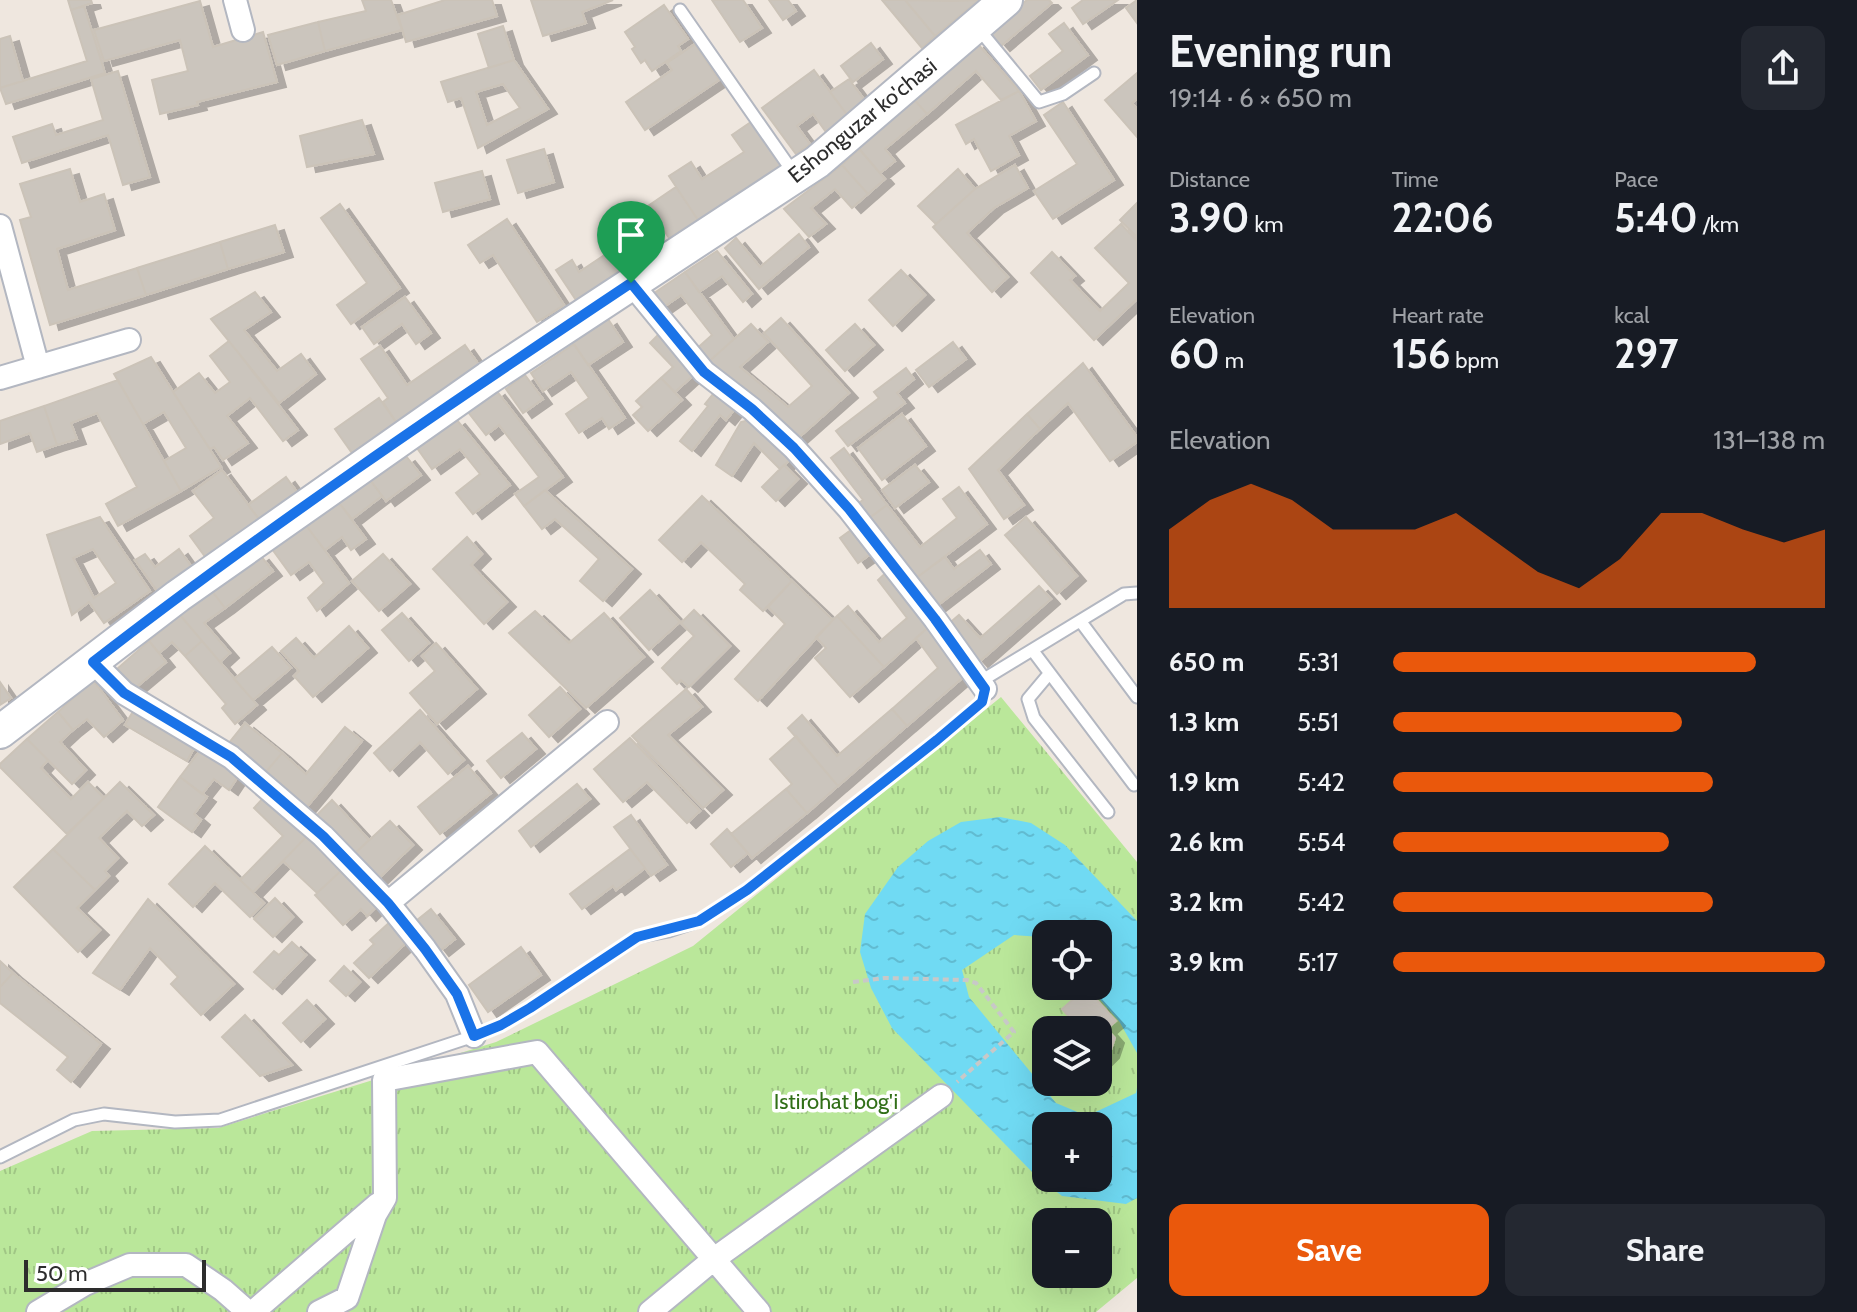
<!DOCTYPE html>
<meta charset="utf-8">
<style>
body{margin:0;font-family:Cabin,sans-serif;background:#242831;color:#f1f3f6;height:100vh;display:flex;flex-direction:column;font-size:30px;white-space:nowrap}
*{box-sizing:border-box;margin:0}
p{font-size:26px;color:#9ea1a6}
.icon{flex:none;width:44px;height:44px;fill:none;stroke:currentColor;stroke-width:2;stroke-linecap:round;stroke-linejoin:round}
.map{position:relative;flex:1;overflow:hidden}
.sheet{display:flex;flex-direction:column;background:#171b24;width:720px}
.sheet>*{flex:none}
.fabs{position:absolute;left:1032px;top:920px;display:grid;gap:16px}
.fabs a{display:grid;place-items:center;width:80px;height:80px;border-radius:16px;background:#171b24;box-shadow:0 8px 32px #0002;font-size:40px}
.scale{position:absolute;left:24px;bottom:20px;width:182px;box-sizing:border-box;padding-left:8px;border:4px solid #2d2d2d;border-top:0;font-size:22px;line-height:28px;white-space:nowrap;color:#2d2d2d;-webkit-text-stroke:6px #fff;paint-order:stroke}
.pin{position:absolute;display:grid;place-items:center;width:68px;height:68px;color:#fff;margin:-82px -34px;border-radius:50% 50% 50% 0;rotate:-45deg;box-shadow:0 0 8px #0007}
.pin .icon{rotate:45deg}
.round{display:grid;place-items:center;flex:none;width:84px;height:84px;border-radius:16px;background:#242831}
.head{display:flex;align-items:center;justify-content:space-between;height:136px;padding:0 32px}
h1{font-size:44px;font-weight:700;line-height:60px}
.stats{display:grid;grid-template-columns:repeat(3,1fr);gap:12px;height:136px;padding:8px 32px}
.stats div{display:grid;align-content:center}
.stats b{font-size:40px;font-weight:700}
.stats small{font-size:22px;font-weight:400}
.stats p{font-size:22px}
.chart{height:224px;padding:16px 32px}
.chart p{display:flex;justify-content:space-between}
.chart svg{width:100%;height:144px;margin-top:8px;fill:#ea580c;opacity:.7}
.action{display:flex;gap:16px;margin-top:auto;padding:16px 32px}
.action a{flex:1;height:92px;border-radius:16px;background:#ea580c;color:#fff;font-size:32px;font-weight:700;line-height:92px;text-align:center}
.action a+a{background:#242831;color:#f1f3f6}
ul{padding:0 32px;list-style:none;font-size:26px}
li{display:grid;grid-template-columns:128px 96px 1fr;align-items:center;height:60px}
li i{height:20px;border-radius:10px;background:#ea580c}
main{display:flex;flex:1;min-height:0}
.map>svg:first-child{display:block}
.grass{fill:url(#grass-tufts);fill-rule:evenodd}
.water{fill:url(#water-ripples);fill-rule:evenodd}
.building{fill:#cbc5bd;stroke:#cbc3b8;stroke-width:2;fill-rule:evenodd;filter:url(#shadow)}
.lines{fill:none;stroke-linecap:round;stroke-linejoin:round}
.lane-casing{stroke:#b3b7c1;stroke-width:15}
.street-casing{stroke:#b3b7c1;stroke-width:26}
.secondary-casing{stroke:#b3b7c1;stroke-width:36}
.path{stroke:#c8c8c8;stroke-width:4;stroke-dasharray:6 4;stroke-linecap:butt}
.lane{stroke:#fff;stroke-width:11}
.street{stroke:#fff;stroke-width:22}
.secondary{stroke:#fff;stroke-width:32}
.route-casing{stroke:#fff;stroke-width:16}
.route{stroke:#1a73e8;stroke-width:10}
.labels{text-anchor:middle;stroke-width:7;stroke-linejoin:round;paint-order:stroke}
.street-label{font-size:22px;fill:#2d2d2d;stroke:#fff}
.park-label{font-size:22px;fill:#316f18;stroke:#fff}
</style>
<main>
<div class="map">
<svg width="1137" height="1312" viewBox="0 0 1137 1312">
<defs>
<pattern id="grass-tufts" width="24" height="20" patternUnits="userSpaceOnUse" patternTransform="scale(2)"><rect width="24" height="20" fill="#bae79a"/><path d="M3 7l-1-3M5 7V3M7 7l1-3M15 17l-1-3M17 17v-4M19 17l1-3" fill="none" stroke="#a0c685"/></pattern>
<pattern id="water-ripples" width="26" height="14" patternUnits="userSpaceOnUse" patternTransform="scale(2)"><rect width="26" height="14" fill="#70daf3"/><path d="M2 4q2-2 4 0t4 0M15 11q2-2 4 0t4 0" fill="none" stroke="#61bbd1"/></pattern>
<filter id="shadow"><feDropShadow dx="9" dy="5" stdDeviation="0" flood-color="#0004"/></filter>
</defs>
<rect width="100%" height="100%" fill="#efe7df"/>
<path class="grass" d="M1001,697L1137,862V1278L1096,1312H0V1171L92,1131L218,1128L496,1042L693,946ZM1046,934H1098V986H1046ZM1046,1030H1098V1082H1046ZM1046,1126H1098V1178H1046ZM1046,1222H1098V1274H1046Z"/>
<path class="water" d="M1000,817L1031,823L1065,845L1137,921V1053L1119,1021L1088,986H1098V934H1046V941L1042,937L1014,935L962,970L969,997L1056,1103L1087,1116L1136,1093L1137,1088V1198L1126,1204L1062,1196L1034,1174L892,1028L871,988L860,952L865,914L898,867L928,841L961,822ZM1046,1126H1098V1178H1046Z"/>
<path class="building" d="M68,0H91L92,3L71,10Z
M362,0H391L402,30L325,51L318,22L366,11Z
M445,0H492L497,16L406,42L398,15Z
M531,0H613L582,12L586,23L543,36Z
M712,0H743L762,28L740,42Z
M769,0H788L796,11L783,20Z
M882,0H905L935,36L922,48Z
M905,0L951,1L979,0L935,36Z
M1027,0H1049L1052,3L1001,46L989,32Z
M1083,0H1118L1083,24L1072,8Z
M1137,0V23L1126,8Z
M200,1L213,47L263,32L277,82L197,102L198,105L160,114L152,80L188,71L180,40L104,61L94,30Z
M664,5L688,39L678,46L681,51L652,71L645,60L641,63L632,49L635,47L625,32Z
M84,6L105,73L6,104L0,88L87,61L71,10Z
M318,22L325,51L277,65L268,35Z
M1064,23L1088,55L1041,90L1030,76L1063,51L1049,34Z
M503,26L514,60L489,68L478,34Z
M10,36L23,81L0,88V39Z
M976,42L1019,91L1001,100L976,71L927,114L912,97Z
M871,43L883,59L853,82L841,66Z
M695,44L719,80L645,130L626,102L672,70L667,63Z
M514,60L548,109L478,148L461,98L448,102L441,82ZM503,84L520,108L487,125L476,92Z
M814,70L848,116L826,132L813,114L797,126L810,144L796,154L762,108Z
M118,71L150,177L123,185L108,135L22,163L13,137L52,124L56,135L103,120L91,79Z
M1137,73V99L1132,103L1137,109V137L1105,100Z
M849,79L866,102L848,116L830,92Z
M1019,91L1036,121L1009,136L1019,155L991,171L974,139L966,144L956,125Z
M912,97L927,114L885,149L895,161L880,173L856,145Z
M1063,102L1114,180L1053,219L1034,191L1077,164L1044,115Z
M362,120L374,154L307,167L300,136Z
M754,120L783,164L698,220L669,176L691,162L702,179L744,152L732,135Z
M544,149L554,182L518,193L507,160Z
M859,149L885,179L868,194L842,165Z
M842,165L868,194L852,208L835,189L811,208L826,224L809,237L784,209Z
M1015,165L1028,188L994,208L967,233L1008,277L992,292L933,227L975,189Z
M70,169L80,202L104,194L115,230L57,249L68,290L137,268L146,295L50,325L20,220L31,217L20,184Z
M958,169L975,189L936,224L918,206Z
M482,171L490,199L443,212L435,183Z
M676,187L698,220L669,238L648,206Z
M1137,203V237L1120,220Z
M340,204L400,288L351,324L337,305L367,283L321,218Z
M507,219L564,305L537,322L493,255L480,263L468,245Z
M1121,224L1137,241V299L1094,340L1031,273L1052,252L1075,276L1070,280L1100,311L1129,283L1095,248Z
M275,225L284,252L228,269L220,242Z
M636,234L648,252L576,300L556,270L572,260L579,272Z
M799,234L809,247L759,289L725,248L736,238L760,267Z
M220,242L228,269L146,295L137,268Z
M717,251L752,294L743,302L722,276L699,292L685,272Z
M901,270L925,295L893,326L869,300Z
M685,272L734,339L705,365L694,351L712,335L681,295L661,309L650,296Z
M255,292L271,312L244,330L277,371L301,354L316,374L279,403L211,319Z
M405,297L431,333L416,344L402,324L374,344L362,327Z
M781,318L849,393L796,440L705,365L751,324L768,342L740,367L788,407L812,386L764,333Z
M608,319L623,342L588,365L573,343Z
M855,324L874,345L845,371L826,350Z
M661,332L698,371L675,392L661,378L673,367L650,343Z
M229,341L298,430L283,441L250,398L227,416L248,443L223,460L214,447L210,449L173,392L199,373L215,393L230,382L210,356Z
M953,342L966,359L929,387L916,370Z
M574,344L625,418L609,429L602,418L579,433L566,414L589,398L571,372L543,391L531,373Z
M465,345L479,365L396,422L383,402L388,398L361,359L380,346L407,385Z
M151,357L221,467L181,491L164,461L186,448L164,412L143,424L114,374Z
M1083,363L1137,437V442L1110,461L1068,403L1040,429L1027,414Z
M906,368L914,379L897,393L905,403L848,446L836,431L879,398L874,392Z
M525,375L543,399L523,413L506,389Z
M661,378L682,400L648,431L633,415L642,407L636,401Z
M118,380L181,491L118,526L106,504L137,487L97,413L71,423L77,439L57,445L44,406Z
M718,388L739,404L726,420L720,415L692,451L680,441L708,406L705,404Z
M496,390L563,477L524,506L515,494L539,477L499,425L486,435L468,412Z
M379,398L396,422L352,453L335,429Z
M44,406L57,445L37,452L30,433L0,444V421Z
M902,414L926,446L882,480L858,448Z
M1027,414L1040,429L998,470L1024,505L1004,519L969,469Z
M757,418L795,455L780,469L754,443L732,476L716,465L741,422Z
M456,419L510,485L473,514L456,493L480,474L460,449L432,469L417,448Z
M844,448L887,505L864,522L853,507L863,500L831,458Z
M406,456L421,475L386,501L371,481Z
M784,465L798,479L776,501L762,487Z
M915,465L929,482L895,508L882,490Z
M222,470L262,523L209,562L190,536L214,518L193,491Z
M286,477L300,496L262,523L248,505Z
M370,480L382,496L352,519L339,503Z
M959,487L987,524L911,582L864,522L887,505L920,547L957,518L943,499Z
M545,490L632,569L603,601L580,581L599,559L555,519L542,529L524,506Z
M702,496L792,581L763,611L740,590L745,584L701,542L682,562L659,540Z
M337,500L366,539L351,550L342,537L325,550L305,524Z
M100,517L150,591L104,623L89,602L72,615L47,535ZM93,549L116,583L94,598L73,558Z
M1026,517L1077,576L1057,594L1005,535Z
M305,524L349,583L317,611L308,598L324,583L309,562L291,575L272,549Z
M858,525L876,550L858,563L840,538Z
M467,537L482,554L471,565L507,602L484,624L433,569Z
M179,549L194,570L160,595L135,560L145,554L155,567Z
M980,550L991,564L933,609L916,578L945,557L954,569Z
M383,554L410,584L379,611L352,581Z
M260,555L273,571L225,608L212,591Z
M892,567L933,623L884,667L837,616L848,606L879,642L907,618L878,580Z
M792,581L833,620L758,701L735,679L785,624L768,607Z
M1039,586L1051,599L979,662L946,626L959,615L980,638Z
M650,590L680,622L649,650L620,618Z
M212,591L225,608L204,623L230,653L220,662L180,615Z
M694,610L730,646L689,687L681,680L677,684L662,668L694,636L681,623Z
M535,611L569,643L604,613L644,657L586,708L509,633Z
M402,613L429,643L409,661L382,630Z
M180,615L202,641L185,656L172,642L159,653L149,641Z
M837,616L884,667L850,697L815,658L826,648L816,637Z
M933,623L968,673L907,726L892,709L938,668L916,638Z
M349,626L368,648L313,697L294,676L299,671L281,651L296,638L314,658Z
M149,641L166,662L134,689L117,669Z
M202,641L257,705L235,724L222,708L226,704L185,656Z
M436,643L477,689L437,724L410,693L435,671L422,656Z
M272,647L291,668L253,700L234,679Z
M93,680L123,720L104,737L87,719L73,730L58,712Z
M0,682L11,698L0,705Z
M560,687L580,709L549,737L529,715Z
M686,689L702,707L668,735L723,790L703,808L632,736Z
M135,708L197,743L187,761L125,725Z
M892,709L907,726L838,786L788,728L802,715L837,756Z
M420,710L464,760L448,774L420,742L390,771L374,753Z
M58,712L73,730L60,742L86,770L72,784L27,739Z
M245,723L282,753L265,773L228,744Z
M345,727L362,741L305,809L265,773L282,753L306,774Z
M522,733L536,749L501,778L487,761Z
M796,736L838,786L807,813L786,789L792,784L770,759Z
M630,738L700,811L687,823L647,782L623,802L594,769Z
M27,739L48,760L41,768L71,799L88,782L104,798L67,834L0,767V764Z
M202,748L239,775L229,790L214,779L202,794L180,777Z
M468,766L491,793L440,834L418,807Z
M180,777L207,797L194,814L201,820L192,832L158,807Z
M120,782L154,815L142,826L127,811L99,838L118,858L105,871L109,876L95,890L53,849Z
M577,784L590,799L531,847L519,831Z
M786,789L807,813L752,858L731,834Z
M267,794L309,834L253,892L240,880L283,836L254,808Z
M332,800L369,840L352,856L315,817Z
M631,815L667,865L651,876L614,827Z
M390,821L413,845L376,881L352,856Z
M727,829L748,853L731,867L711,844Z
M309,834L344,868L317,893L283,861Z
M205,846L264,903L250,917L215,883L193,907L169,884Z
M53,849L95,890L77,908L100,930L78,952L14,887Z
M630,849L645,868L616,890L613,886L582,909L570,894Z
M344,868L379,904L367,916L361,909L343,925L315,895Z
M275,898L293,917L273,937L254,919Z
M148,899L234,984L201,1015L171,984L178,977L150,948L120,990L93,973Z
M431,909L455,939L440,951L416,921Z
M390,922L408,941L369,978L354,963L374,944L370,940Z
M292,942L306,955L273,989L254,972L274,951L279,955Z
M521,947L541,975L488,1012L469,985Z
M0,961L13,973L0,987Z
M344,966L360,982L346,996L330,981Z
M13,973L101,1044L71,1082L57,1070L68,1057L0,1003V987Z
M1086,988L1116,1021L1107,1029L1115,1038L1110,1053L1098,1065V1030H1081L1062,1009Z
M307,1000L325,1019L301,1042L283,1023Z
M245,1015L292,1065L260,1076L222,1037Z
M1046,1039V1062L1035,1050Z"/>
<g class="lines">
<g class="lane-casing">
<path id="lane" d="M680,10L795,175
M977,27L1039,102L1063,94L1094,73
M1081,622L1137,697
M1033,651L1134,785
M1049,674L1028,699L1034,718L1108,812
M981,681L1124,594L1137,593
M0,1157L74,1120L104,1114L175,1122L220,1120L474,1036L501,1025L530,1008L637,937L669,931L699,921L747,890L937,740L982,702L985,689"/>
</g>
<g class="street-casing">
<path id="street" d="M235,0L243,30
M0,226L38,367
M631,283L704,372L752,409L794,448L849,509L935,619L985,689
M0,378L129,340
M93,662L124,693L231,757L323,836L388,903L425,949L457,994L474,1036
M388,903L607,722
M38,1312L85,1284L130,1265H186L223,1290L248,1312
M253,1312L378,1204
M319,1312L347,1298L375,1215L385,1198L384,1080L537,1052L759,1312
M650,1312L714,1259L941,1096"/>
</g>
<g class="secondary-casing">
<path id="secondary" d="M0,732L178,596L488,378L817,162L1006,0"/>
</g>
<path class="path" d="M853,982L885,978L967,980L976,983L1014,1032L957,1082"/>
<use href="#lane" class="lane"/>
<use href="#street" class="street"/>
<use href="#secondary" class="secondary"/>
</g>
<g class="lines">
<g class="route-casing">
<path id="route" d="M631,283L704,372L752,409L794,448L849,509L935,619L985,689L982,702L937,740L747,890L699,921L637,937L530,1008L501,1025L474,1036L457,994L425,949L388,903L323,836L231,757L124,693L93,662C266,528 448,405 631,283Z"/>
</g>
<use href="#route" class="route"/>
</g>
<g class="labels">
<g class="street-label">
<text transform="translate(862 120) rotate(-39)" y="8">Eshonguzar ko'chasi</text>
</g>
<g class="park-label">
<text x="836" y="1109">Istirohat bog'i</text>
</g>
</g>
</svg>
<div class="fabs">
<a><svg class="icon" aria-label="locate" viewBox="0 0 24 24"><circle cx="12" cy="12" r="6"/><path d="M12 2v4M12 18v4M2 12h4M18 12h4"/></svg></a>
<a><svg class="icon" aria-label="layers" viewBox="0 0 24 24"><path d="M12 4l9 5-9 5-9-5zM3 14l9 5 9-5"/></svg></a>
<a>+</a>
<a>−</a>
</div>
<div class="scale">50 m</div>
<div class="pin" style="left:631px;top:283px;background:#1e9e55"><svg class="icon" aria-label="arrive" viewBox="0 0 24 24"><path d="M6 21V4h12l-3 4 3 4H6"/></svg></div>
</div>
<section class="sheet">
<div class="head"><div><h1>Evening run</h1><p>19:14 · 6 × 650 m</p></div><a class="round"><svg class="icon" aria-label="share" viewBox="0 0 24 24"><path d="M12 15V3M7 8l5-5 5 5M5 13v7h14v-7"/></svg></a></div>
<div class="stats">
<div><p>Distance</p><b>3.90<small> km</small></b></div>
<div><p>Time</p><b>22:06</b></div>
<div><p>Pace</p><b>5:40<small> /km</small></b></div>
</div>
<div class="stats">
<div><p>Elevation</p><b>60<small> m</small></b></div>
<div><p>Heart rate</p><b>156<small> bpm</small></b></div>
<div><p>kcal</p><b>297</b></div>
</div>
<div class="chart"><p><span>Elevation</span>131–138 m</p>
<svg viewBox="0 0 160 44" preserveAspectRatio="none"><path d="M0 44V20L10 11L20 6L30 11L40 20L50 20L60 20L70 15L80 24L90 33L100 38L110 29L120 15L130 15L140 20L150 24L160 20V44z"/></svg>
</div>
<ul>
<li><b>650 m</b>5:31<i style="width:84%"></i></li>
<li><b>1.3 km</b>5:51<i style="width:67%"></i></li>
<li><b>1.9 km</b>5:42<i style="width:74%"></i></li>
<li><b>2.6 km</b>5:54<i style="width:64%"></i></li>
<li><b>3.2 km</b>5:42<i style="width:74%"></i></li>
<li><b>3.9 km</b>5:17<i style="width:100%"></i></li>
</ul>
<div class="action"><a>Save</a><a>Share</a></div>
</section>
</main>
